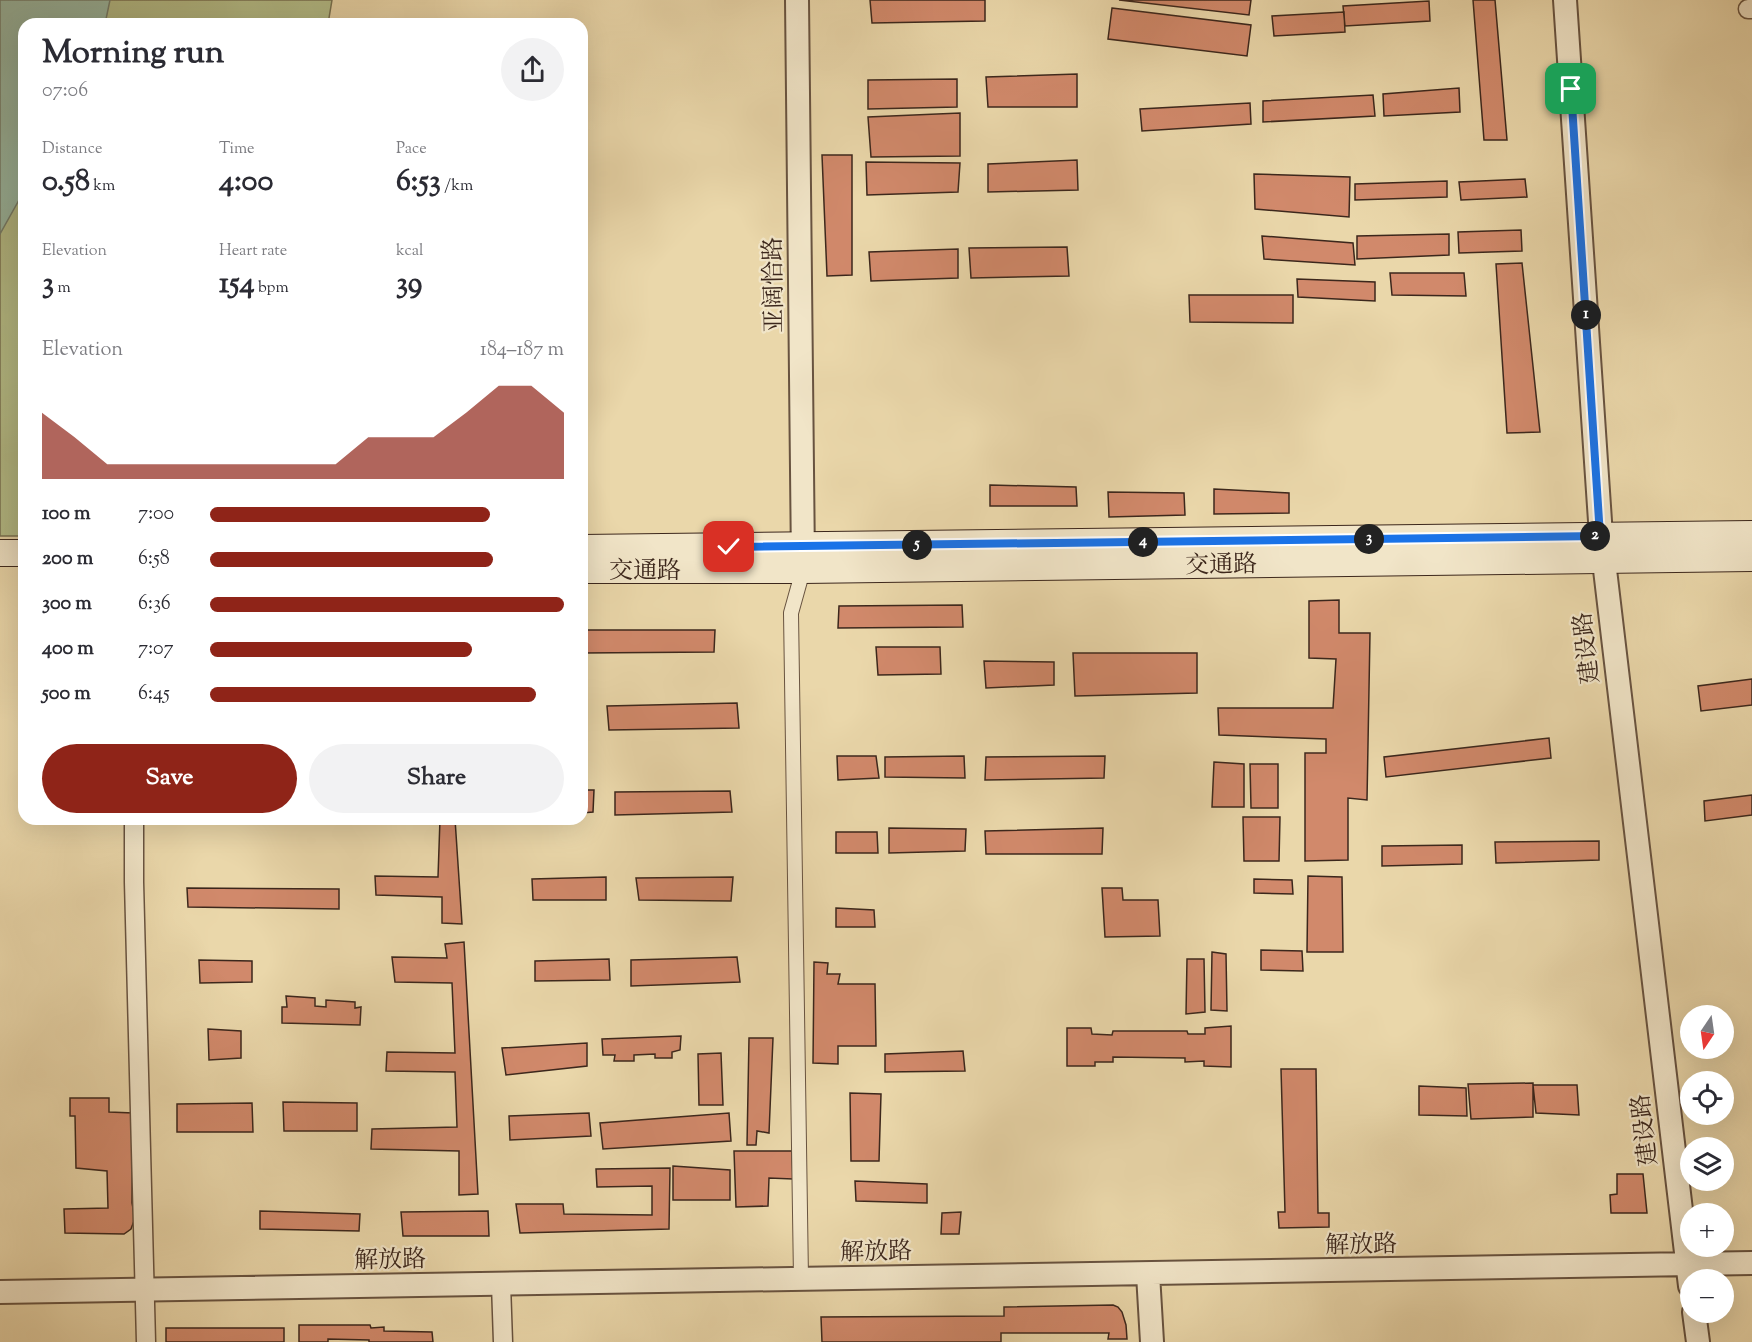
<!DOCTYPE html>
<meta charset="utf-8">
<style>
body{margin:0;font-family:"Sorts Mill Goudy","Noto Serif SC",serif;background:#f2f2f3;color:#2b2b33;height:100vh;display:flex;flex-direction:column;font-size:22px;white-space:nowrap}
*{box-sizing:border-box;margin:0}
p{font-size:20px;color:#7c7c81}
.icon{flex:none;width:33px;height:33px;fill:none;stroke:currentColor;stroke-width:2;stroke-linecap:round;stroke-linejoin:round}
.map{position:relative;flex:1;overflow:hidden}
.panel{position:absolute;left:18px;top:18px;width:570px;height:807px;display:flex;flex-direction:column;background:#fff;border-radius:18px;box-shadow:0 6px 24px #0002}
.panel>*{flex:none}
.needle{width:39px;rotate:193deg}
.controls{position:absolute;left:1680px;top:1005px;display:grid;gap:12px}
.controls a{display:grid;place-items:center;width:54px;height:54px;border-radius:50%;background:#fff;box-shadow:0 6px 24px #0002;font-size:30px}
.pin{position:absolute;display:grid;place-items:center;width:51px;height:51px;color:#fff;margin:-26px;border-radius:12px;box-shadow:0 3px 9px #0006}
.km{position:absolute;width:30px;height:30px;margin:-15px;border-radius:50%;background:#222;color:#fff;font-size:16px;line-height:30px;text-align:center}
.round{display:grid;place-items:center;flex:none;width:63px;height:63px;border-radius:32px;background:#f2f2f3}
.summary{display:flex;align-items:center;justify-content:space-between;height:102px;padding:0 24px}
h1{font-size:33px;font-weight:700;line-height:45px}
.metrics{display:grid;grid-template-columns:repeat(3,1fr);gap:9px;height:102px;padding:6px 24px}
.metrics div{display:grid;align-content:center}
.metrics b{font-size:30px;font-weight:700}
.metrics small{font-size:16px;font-weight:400}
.metrics p{font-size:16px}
.chart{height:168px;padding:12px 24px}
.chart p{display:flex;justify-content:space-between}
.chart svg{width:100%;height:108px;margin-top:6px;fill:#8f2418;opacity:.7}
.primary-button{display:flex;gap:12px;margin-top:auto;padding:12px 24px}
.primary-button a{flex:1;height:69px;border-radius:36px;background:#8f2418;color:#fff;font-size:24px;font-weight:700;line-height:69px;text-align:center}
.primary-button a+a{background:#f2f2f3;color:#2b2b33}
ul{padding:0 24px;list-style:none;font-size:20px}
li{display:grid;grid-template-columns:96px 72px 1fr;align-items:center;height:45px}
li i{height:15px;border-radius:8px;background:#8f2418}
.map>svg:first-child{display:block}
.green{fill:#b4bf8b;stroke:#787354;stroke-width:1.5}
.water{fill:#98baa6;stroke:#737f6f;stroke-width:1.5}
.building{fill:#d1896b;stroke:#3c271c;stroke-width:1.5}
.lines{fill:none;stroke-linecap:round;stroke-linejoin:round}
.pedestrian-casing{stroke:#685340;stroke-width:16}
.minor-casing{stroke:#685340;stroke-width:21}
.tertiary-casing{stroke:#685340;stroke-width:26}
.secondary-casing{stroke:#3c271c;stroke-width:28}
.pedestrian{stroke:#f1e5c8;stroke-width:14}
.minor{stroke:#f1e5c8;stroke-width:18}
.tertiary{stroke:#f1e5c8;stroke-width:22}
.secondary{stroke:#f1e5c8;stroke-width:26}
.route-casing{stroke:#fff;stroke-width:12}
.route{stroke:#1a73e8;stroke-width:8}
.labels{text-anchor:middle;stroke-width:4.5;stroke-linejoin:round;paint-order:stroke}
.street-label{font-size:24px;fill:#3c271c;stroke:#f1e5c8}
</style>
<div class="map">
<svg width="1752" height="1342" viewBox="0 0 1752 1342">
<rect width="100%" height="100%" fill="#ead7aa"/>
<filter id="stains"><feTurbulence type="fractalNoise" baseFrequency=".00333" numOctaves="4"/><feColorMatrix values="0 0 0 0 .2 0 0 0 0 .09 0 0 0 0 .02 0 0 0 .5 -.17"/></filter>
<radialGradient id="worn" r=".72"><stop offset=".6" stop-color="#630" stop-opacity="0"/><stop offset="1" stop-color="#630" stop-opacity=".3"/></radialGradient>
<path class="green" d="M0,0H332L328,24H24V536H0Z"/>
<path class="water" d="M0,0H110L105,24H24V191L0,234Z"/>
<path class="building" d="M870,0H985V21L872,23Z
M1119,0H1251L1249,15Z
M1473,0H1495L1507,140H1484Z
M1429,1L1430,21L1345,26L1343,6Z
M1112,8L1251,25L1247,56L1108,39Z
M1344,12L1345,32L1274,36L1272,16Z
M1077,74V107H988L986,77Z
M957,79V107L868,109V80Z
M1459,88L1460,112L1384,116L1383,94Z
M1373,95L1375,116L1263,122V101Z
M1250,103L1251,124L1142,131L1140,109Z
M960,113V156L871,157L868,117Z
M822,155H852V275L827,276Z
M1077,160L1078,190L988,192V164Z
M866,162L960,163L958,192L867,195Z
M1254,174L1350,177L1349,217L1255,209Z
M1525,179L1527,197L1461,200L1459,182Z
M1447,181V197L1355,200V184Z
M1521,230L1522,251L1459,253L1458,232Z
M1449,234V255L1357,259V236Z
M1262,236L1353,243L1355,265L1264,259Z
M1067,247L1069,276L971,278L969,248Z
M958,249V278L871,281L869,252Z
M1522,263L1540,432L1507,433L1496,264Z
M1390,273H1464L1466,296L1392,295Z
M1297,279L1375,282V301L1298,297Z
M1189,295H1293V323L1190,322Z
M990,485L1076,487L1077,506H990Z
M1214,489L1289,493V513L1214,514Z
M1108,492L1184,493L1185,515L1109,517Z
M1339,600V633H1370L1367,800L1348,798V860L1305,861V753H1326V739L1219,735L1218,708H1333L1336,659L1309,658V601Z
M962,605L963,627L838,628L839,606Z
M582,630H715L714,652L582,653Z
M876,647H940L941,674L878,675Z
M1073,653H1197V693L1075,696Z
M984,661L1054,662V685L986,688Z
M1752,679V705L1701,711L1698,686Z
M737,703L739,728L609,730L607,706Z
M1549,738L1551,758L1386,777L1384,757Z
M837,756H876L879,778L838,780Z
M964,756L965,778L885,777V757Z
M1105,756L1104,778L985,780L986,757Z
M1214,762L1244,764V807H1212Z
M1250,764H1278V808H1251Z
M582,790H594L593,812L582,813Z
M730,791L732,812L615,815V792Z
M1752,795V815L1705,821L1704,801Z
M1243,817H1280L1279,861H1244Z
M440,819H455L462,924L442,923V897L376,895L375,876L438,877Z
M889,828L966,829L965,851L889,853Z
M1103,828L1102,854H986L985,831Z
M836,832H877L878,853H836Z
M1599,841V860L1496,863L1495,842Z
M1462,845V864L1382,866V846Z
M1308,876L1342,877L1343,952H1307Z
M606,877V900H533L532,879Z
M733,877L731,901L639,900L636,878Z
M1254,879L1292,880L1293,894L1254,893Z
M187,888L339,889V909L188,907Z
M1102,888H1122L1123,900H1158L1160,936L1105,937Z
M836,908L874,910L875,927H836Z
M464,942L478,1194L459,1195V1151L371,1149L372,1129L457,1127L455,1072L386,1071L387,1052L455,1053L452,983L395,982L392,957L447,958L445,944Z
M1261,950L1302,951L1303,971L1261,970Z
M1212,952L1226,954L1227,1011L1211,1010Z
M737,957L740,982L631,986V960Z
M609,959L610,980L535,981V961Z
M1187,959H1204L1205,1012L1186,1014Z
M199,960L252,961V982L200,983Z
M814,962L828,963L827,974H840L838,984H875L876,1046H838V1064L813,1063Z
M286,996L315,998V1006L326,1007V1000L355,1002V1008L361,1007L360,1025L282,1023V1007H287Z
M1231,1026V1067L1204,1066V1061L1185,1062V1058L1113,1057V1062H1095V1066H1067V1028H1091L1092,1034L1112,1035L1113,1031H1187L1188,1034H1205V1028Z
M208,1029L241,1031V1058L209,1060Z
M681,1036L680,1050L672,1052V1058H655V1054L634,1055V1061H614L615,1055H603L602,1039Z
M749,1038H773L769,1133L757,1131L756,1145H747Z
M587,1043V1066L506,1075L502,1048Z
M963,1051L965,1071L885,1072V1054Z
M721,1053L723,1105H699L698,1054Z
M1281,1069H1316L1318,1213H1329V1227L1279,1228L1278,1212H1285Z
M1533,1083V1117L1471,1119L1468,1084Z
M1533,1085H1577L1579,1115L1536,1113Z
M1419,1086L1466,1088L1467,1116L1419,1115Z
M850,1093L881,1094L879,1161H851Z
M70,1098H109V1112L133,1113L132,1203L135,1218L131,1229L124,1234L65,1233L64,1209L108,1208L107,1171L76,1168L75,1116H70Z
M283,1102L357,1103V1131H284Z
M252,1103L253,1132H177V1104Z
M589,1113L591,1136L510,1140L509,1116Z
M729,1113L731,1141L603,1149L600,1123Z
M734,1151H792L793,1179L769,1178L768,1206L736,1207Z
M673,1166L730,1170V1200H673Z
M670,1168L669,1229L520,1233L516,1204H563L564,1214L652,1215V1186L597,1187L596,1169Z
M1617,1174H1643L1647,1213H1611L1610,1195L1617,1194Z
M855,1181L927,1184V1203L856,1201Z
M260,1211L360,1214L359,1231L260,1229Z
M488,1211L489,1236H403L401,1212Z
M961,1212L959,1234H941L942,1213Z
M1113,1305L1118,1307L1122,1312L1126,1325L1127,1339H1108L1109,1333H1001V1342H822L821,1317L1004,1316V1307Z
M299,1325H370L371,1328L384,1327V1331L432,1332L433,1342H369V1340L328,1339V1342H299Z
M166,1328H284V1342H166Z"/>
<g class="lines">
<g class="pedestrian-casing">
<path id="pedestrian" d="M801,1279L791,613L803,570"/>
</g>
<g class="minor-casing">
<path id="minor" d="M1748,9H1752
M134,819V882L146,1342
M501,1284L503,1342"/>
</g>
<g class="tertiary-casing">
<path id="tertiary" d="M797,0L803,563
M1565,0L1601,536L1690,1286
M1148,1274L1152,1342
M0,1292L1752,1263
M1694,1312L1698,1342"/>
</g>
<g class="secondary-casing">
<path id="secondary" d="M582,548L1752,534
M0,553H24
M582,570H803L1752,558"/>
</g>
<use href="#pedestrian" class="pedestrian"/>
<use href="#minor" class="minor"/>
<use href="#tertiary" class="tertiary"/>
<use href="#secondary" class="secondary"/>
</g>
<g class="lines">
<g class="route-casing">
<path id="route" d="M729,547L1600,536L1571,89"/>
</g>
<use href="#route" class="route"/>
</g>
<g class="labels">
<g class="street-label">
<text transform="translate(773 285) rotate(-91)" y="8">亚阔恰路</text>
<text transform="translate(1221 564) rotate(-1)" y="8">交通路</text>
<text x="645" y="578">交通路</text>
<text transform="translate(1586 648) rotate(-97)" y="8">建设路</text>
<text transform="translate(1644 1130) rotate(-97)" y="8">建设路</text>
<text transform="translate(1361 1244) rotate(-1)" y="8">解放路</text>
<text transform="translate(876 1251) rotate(-1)" y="8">解放路</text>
<text transform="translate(390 1259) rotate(-1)" y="8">解放路</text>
</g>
</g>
<rect width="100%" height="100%" filter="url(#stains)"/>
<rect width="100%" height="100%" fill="url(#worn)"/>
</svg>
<div class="controls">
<a><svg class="needle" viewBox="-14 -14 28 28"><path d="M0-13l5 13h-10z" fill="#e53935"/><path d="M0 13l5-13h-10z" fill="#7c7c81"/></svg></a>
<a><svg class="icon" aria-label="locate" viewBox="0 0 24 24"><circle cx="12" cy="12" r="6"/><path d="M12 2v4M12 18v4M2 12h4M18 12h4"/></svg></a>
<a><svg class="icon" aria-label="layers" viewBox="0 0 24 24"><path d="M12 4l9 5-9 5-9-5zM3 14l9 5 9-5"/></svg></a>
<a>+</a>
<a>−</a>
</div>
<div class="pin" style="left:1571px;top:89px;background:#1e9e55"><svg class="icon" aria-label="arrive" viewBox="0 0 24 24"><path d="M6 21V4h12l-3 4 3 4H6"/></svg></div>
<div class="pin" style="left:729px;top:547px;background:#d93025"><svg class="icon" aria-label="check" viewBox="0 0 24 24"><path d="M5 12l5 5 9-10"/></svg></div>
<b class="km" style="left:1586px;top:315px">1</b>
<b class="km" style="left:1595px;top:536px">2</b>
<b class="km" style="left:1369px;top:539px">3</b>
<b class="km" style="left:1143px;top:542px">4</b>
<b class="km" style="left:917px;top:545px">5</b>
<section class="panel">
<div class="summary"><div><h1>Morning run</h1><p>07:06</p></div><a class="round"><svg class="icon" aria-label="share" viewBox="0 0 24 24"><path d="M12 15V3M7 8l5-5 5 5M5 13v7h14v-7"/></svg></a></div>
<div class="metrics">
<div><p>Distance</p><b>0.58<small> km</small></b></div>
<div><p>Time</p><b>4:00</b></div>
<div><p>Pace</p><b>6:53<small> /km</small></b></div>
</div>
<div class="metrics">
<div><p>Elevation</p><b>3<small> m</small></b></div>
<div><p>Heart rate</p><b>154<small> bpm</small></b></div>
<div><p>kcal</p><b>39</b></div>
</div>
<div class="chart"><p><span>Elevation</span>184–187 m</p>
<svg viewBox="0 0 160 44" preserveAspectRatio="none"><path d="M0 44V17L10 27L20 38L30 38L40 38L50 38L60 38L70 38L80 38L90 38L100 27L110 27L120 27L130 17L140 6L150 6L160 17V44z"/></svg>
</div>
<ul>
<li><b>100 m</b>7:00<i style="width:79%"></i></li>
<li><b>200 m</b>6:58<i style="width:80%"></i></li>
<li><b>300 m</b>6:36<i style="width:100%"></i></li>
<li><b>400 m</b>7:07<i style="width:74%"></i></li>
<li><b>500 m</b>6:45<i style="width:92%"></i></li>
</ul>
<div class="primary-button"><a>Save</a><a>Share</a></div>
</section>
</div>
